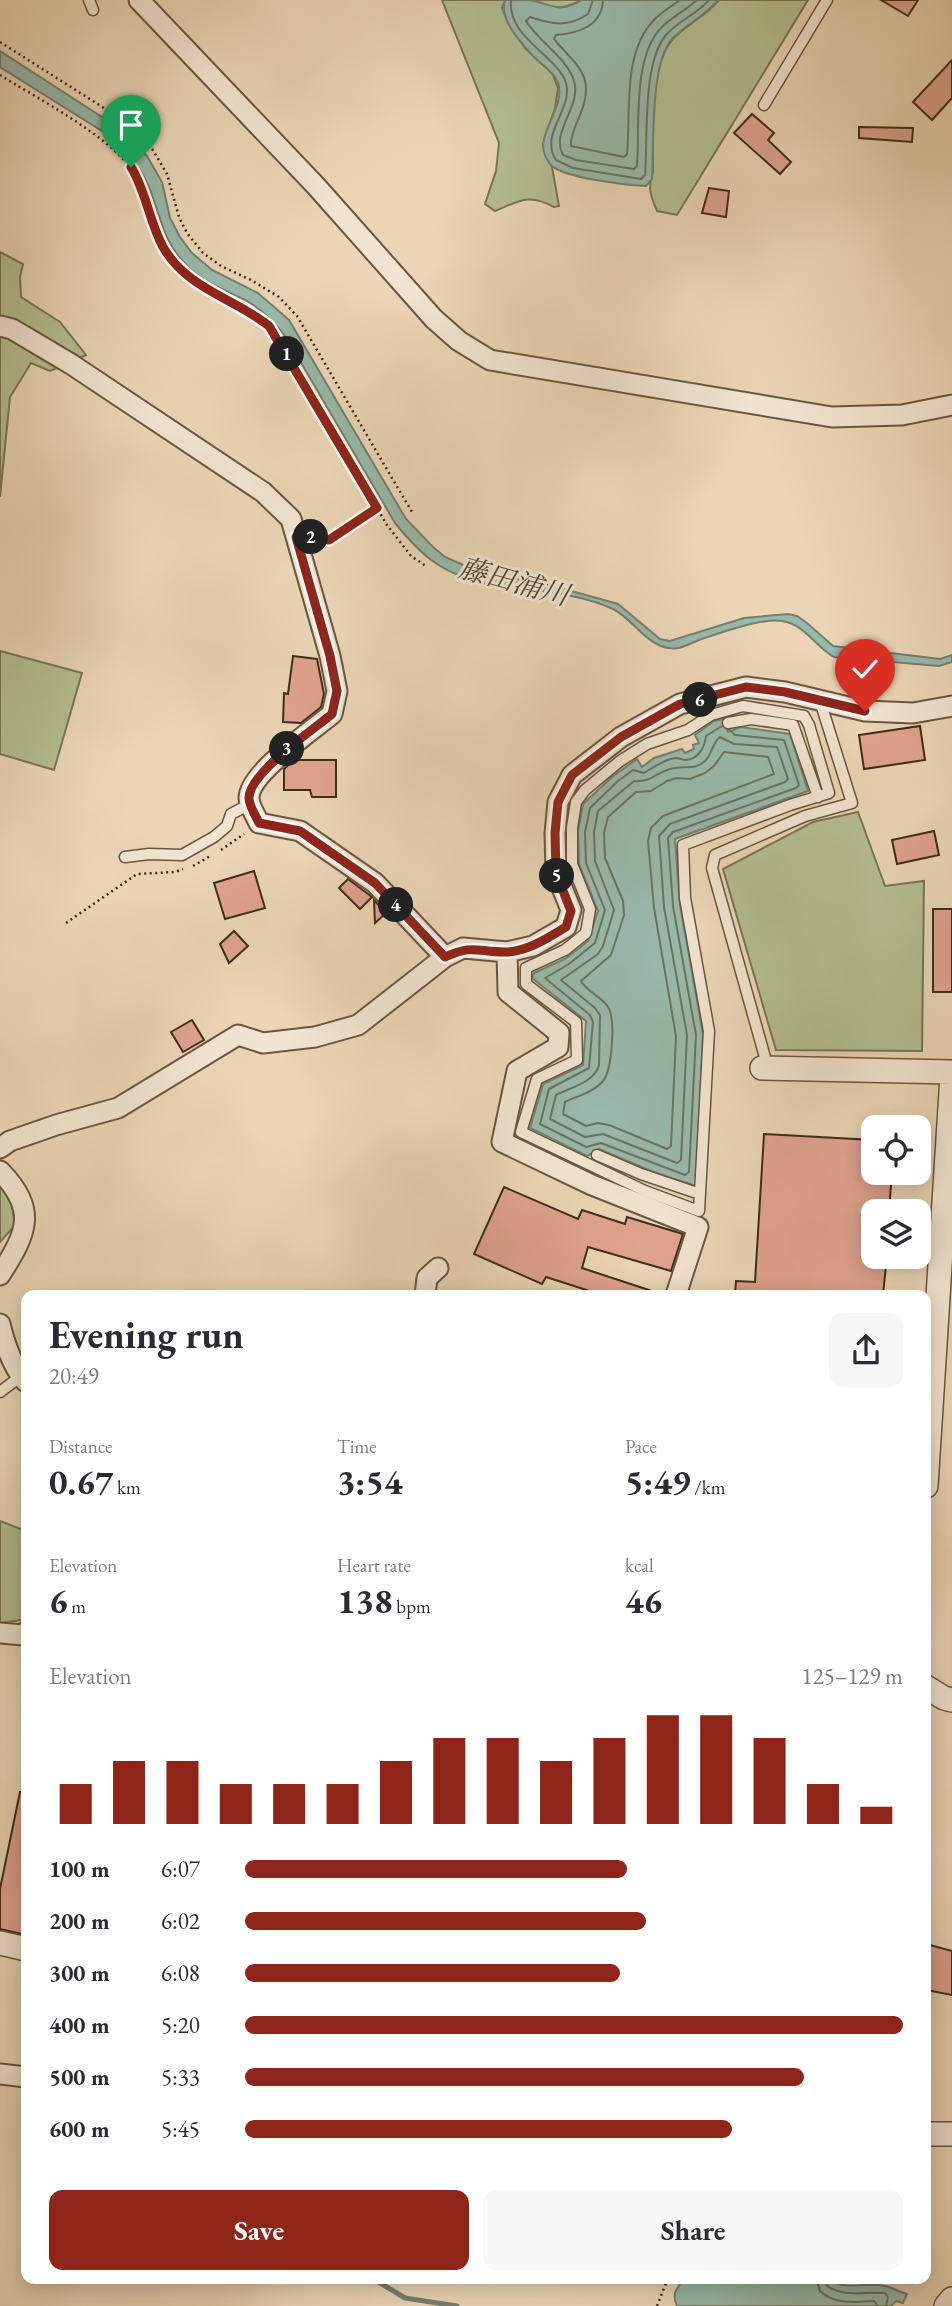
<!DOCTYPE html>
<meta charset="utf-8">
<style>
body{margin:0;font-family:"EB Garamond","Noto Serif JP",serif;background:#f7f7f7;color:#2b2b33;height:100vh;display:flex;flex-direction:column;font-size:26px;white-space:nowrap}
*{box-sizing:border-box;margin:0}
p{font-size:23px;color:#7c7c81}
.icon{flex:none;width:38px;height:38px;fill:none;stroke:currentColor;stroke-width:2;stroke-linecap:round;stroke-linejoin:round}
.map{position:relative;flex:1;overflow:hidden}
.drawer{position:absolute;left:21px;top:1290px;width:910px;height:994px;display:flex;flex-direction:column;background:#fff;border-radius:14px;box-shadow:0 4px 18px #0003}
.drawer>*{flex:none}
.fabs{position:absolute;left:861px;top:1115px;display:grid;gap:14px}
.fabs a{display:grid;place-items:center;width:70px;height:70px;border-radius:14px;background:#fff;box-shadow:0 4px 18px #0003;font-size:35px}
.pin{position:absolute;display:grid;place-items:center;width:60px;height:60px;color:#fff;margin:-72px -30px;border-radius:50% 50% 50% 0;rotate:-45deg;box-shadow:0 0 7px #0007}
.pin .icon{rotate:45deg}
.km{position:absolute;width:35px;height:35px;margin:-18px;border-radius:50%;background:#222;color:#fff;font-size:19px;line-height:35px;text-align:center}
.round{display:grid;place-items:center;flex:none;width:74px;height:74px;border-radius:14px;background:#f7f7f7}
.overview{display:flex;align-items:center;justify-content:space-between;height:119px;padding:0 28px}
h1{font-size:38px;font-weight:700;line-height:52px}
.stats{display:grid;grid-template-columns:repeat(3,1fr);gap:10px;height:119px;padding:7px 28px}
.stats div{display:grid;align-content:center}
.stats b{font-size:35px;font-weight:700}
.stats small{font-size:19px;font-weight:400}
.stats p{font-size:19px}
.chart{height:196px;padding:14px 28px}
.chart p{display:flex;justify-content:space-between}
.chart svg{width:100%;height:126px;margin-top:7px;stroke:#8f2418;stroke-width:6}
.action{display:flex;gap:14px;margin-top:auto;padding:14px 28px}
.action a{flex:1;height:80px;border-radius:14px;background:#8f2418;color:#fff;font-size:28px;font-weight:700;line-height:80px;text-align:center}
.action a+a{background:#f7f7f7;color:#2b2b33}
ul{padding:0 28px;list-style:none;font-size:23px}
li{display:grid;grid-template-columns:112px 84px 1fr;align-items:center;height:52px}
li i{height:18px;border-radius:9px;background:#8f2418}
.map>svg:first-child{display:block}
.green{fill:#b3be91;stroke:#797654;stroke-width:2}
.water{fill:#98b9ab;stroke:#748170;stroke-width:2}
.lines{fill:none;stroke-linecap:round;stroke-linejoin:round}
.shore{stroke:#6c7361;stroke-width:2}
.stream{stroke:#748170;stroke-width:5}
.building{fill:#dfa28f;stroke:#3f2d17;stroke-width:2}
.service-casing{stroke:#6a573f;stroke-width:13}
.minor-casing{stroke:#6a573f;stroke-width:23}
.tertiary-casing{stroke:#6a573f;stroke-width:26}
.path{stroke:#3f2d17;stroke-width:2.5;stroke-dasharray:2 3.5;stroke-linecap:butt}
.service{stroke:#f2e4d0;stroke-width:10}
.minor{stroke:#f2e4d0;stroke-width:19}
.tertiary{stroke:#f2e4d0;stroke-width:23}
.route-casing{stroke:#fff;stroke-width:14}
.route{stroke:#8f2418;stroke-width:9}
.labels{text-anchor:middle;stroke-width:6;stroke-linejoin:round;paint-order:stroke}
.water-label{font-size:28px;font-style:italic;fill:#514935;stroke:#f2e4d0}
</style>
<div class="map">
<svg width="952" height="2306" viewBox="0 0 952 2306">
<rect width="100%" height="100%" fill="#ebd5b6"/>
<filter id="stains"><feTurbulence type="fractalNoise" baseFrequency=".00286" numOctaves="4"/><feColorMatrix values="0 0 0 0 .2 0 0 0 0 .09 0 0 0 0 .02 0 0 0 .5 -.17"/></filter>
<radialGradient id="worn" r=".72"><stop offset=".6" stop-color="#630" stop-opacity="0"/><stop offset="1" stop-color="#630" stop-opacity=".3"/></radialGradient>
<path class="green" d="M442,0H505L502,8L508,23L525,48L552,73L558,88L555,108L543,144L546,156L552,167L559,206L554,207C528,193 520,201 495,211L485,204L496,171L499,143Z
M527,0H582C559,12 551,8 527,0Z
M719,0H808L677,215L657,211C651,197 647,187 653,172C654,135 647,69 673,39C687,24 706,16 719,0Z
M0,252L23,264L20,277L21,297L60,322L86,355L50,371L31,363L10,397L0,497Z
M0,651L82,673L54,770L0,754Z
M858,812L885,886L924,881L922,1051L776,1050L723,869L813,822Z
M0,1172L10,1188L15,1225L0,1242Z
M0,1521L26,1531V1610L22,1620L0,1623Z"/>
<path class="water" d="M505,0C512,0 521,0 528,0C552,3 557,15 582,0H718C705,16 686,24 672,39C650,63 654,145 652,179L646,186C627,185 563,178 551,165C527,139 567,111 558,83C554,72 541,64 533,56C520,42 499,19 505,0Z
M0,51L122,130L147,156L162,182L170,218L180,237L192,253L212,270L258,293L289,320L406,519L433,547L445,557L470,568L557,587L618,604L660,639L670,641L744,618L788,614L797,616L807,623L833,646L940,659L952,655V662L939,666L834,657C816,647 804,624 782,621C761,618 719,633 699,640C688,644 681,650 669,648C646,645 633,619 613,609C583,594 526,589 493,583L491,585C445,575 424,559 395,523L286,337C274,323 263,310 247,301C226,290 204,283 187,266C162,241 161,215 148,185C140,166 128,152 113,138L0,67Z
M732,717L735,726L727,729L728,732L741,727L790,734L808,791L675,839L680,905L703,1034L696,1186L656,1173L599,1149L587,1156L530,1128L543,1084L583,1065L586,1021L532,978L534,973L565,959L588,941L598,911L579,864L578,831L583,804L613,776L637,759L642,767L654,758L682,749L685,753L694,749L693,745L699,743L695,735L714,721Z
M684,2279H828C847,2292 865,2281 885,2286C892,2287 899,2292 907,2294L903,2303L896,2301L891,2306H677C671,2294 677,2288 684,2279Z"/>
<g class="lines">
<path class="shore" d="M511,0C507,38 558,56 566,83C573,110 539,134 556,160L573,168L641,179L645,175C648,139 642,63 666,35C678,21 697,14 709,0
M593,0L588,14C568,28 551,24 530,17L526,21C539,42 568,59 574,81C582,106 550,132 563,155L576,160L634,169L637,166C640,127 632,56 662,27C672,17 686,10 697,0
M603,0C602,26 579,33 556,35L554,39C575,65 597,74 580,115C576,125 570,136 571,146L624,157L627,154C631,112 622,53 654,20C661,12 672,6 680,0
M722,726L706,736C705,746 699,759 686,760C683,760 679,758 675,758C663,760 654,767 644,773L633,770L618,781L590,808L585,832L586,863L605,910L595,943L569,964L545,978L590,1015L593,1022L589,1068L549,1089L540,1124L586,1147L601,1143L685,1175L689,1172L696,1035L673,906L668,838L673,832L796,788L799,785L784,740L735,735L729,729
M720,737L734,744L777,747L788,779L785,782L670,824L659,836L664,907L687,1035L681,1160L677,1163L603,1134L585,1137L550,1119L556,1095C571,1087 594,1083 599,1065L600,1015L595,1008L561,980L598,954L603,946L614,910L595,861L594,832L598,811L634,781C653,783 657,770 675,768C686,766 696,770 706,760C712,753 713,742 720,737Z
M724,752L768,757L774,774L663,816L651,828L648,841L654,908L676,1036L671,1146L667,1149L609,1125L598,1123L586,1126L563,1114L565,1102C577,1096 594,1092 603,1081C612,1070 616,1019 608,1007C601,996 587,992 581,981L611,955L624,915L623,901L605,858L604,833L608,817L636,792L651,791L667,781L677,778L690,779L705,773L714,766Z
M816,2278L820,2291C835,2305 855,2302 874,2301L878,2306
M825,2278L827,2286C845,2298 864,2291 885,2293L888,2297L886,2306"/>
<path class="stream" d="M372,2278L405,2298L457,2306"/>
</g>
<path class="building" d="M881,0H918L908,16Z
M952,60V98L932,120L913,102Z
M752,114L774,133L768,140L791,162L780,174L734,133Z
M859,127L913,128L912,142L859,138Z
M709,188L729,191L726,217L702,213Z
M293,656L317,659L324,694L321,707L301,723L283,722L284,693L288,694Z
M920,726L925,760L864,769L859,735Z
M294,760H336V797H312L310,790H284V769Z
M934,831L939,855L897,864L892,840Z
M254,871L265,908L225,919L214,883Z
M348,879L372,897L360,909L339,888Z
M374,900L386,913L375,923Z
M933,909H952V992H933Z
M234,931L248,946L229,963L220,944Z
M192,1020L204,1040L183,1052L171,1032Z
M764,1134L873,1140V1172H892L889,1211H873V1256H887L883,1295H735L736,1281L755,1282Z
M504,1187L578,1219L582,1210L625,1224L627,1217L683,1234L671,1271L588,1247L582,1268L655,1292V1295H602L546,1277L542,1284L474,1254Z
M20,1792H26V1935L0,1929V1889Z
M926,1944L952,1951V1995L926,1990Z"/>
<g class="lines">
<g class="service-casing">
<path id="service" d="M89,0L93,10
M764,105L827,0
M743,706L804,716L809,725L829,793L790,805L683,845L685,898L709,1031L699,1211L645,1191L521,1132L537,1079L577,1060L576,1022L526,984V968L565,950L586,933L590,909L572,864V828L576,802L585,790L620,761L647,744L688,730L711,715Z
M728,723L751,719L793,725L818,797
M125,857L149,854L182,855L214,837L227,826L231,814L250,804
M768,1068L712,868L715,855L805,816L852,803L820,701
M597,1155L641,1174L700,1194
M0,1392L21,1376"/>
</g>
<g class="minor-casing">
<path id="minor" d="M139,0L316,186L434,319L459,341L490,360L832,417L902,415L952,405
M0,326L12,329L71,364L263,492L291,519L330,656L337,691L332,714C313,730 249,773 249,798C249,806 256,816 259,823L300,831L375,883L445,957
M507,952L508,992L559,1033L558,1047L517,1071L502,1142L592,1185L698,1227L676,1295
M0,1148L10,1141L56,1125L118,1108L238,1035L263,1043L315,1037L358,1025L445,957L463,948L507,952L533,946L566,927L571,910L556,873L555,833L558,802L572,775L621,737L680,704L746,687L785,692L865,711L913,713L952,706
M0,1171C38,1210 27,1233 0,1275
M425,1295L427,1278L438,1268
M0,1324C5,1345 12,1366 26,1382
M0,1633L23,1635L26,1632
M0,2074L26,2077"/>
</g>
<g class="tertiary-casing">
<path id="tertiary" d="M762,1068L952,1072
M926,1486L952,1076
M926,1687L944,1698L952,1700
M0,1943L26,1949
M926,2134H952
M946,2306L952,2299"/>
</g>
<path class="path" d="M0,42L126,122L148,142L167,174L179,217L187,233L203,253L221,266L251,280L279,297L297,316L412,512
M0,75C38,99 116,139 137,177C155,209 150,238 180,268C205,295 241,304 269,326L387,525L411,556L426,566
M314,537L329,540L377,507
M221,850L244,834
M193,866L212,855
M66,923L137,874L175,872L183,869
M657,2306L668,2278"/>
<use href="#service" class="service"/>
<use href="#minor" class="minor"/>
<use href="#tertiary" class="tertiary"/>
</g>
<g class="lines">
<g class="route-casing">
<path id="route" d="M131,167C146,191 149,221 163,247C187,289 234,298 269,326L377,508L329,540L296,537L330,656L337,691L332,714C313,730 249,773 249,798C249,806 256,816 259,823L300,831L375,883L445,957C473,944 477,952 505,952C527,952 548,938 566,927L571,911L556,873L555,833L558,802L572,775L621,737L680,704L746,687L785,692L865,711"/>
</g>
<use href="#route" class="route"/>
</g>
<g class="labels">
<g class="water-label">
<text transform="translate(514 581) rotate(15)" y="10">藤田浦川</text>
</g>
</g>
<rect width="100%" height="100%" filter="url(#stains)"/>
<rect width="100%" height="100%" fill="url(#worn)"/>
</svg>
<div class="fabs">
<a><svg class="icon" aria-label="locate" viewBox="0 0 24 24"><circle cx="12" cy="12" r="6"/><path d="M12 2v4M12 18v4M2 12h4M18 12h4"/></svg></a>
<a><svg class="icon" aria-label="layers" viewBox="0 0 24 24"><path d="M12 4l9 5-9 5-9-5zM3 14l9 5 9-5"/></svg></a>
</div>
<div class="pin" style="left:131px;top:167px;background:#1e9e55"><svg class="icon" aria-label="arrive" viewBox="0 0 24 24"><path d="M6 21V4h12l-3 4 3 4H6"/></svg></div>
<div class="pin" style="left:865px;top:711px;background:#d93025"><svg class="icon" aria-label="check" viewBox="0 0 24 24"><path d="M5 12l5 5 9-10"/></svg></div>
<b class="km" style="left:287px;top:354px">1</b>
<b class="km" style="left:311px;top:537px">2</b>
<b class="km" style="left:287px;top:749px">3</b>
<b class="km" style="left:396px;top:905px">4</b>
<b class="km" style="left:557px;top:876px">5</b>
<b class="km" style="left:700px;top:700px">6</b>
<section class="drawer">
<div class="overview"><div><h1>Evening run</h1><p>20:49</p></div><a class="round"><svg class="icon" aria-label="share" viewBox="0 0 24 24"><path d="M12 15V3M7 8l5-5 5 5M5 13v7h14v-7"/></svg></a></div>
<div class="stats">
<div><p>Distance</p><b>0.67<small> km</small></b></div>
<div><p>Time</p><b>3:54</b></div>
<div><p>Pace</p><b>5:49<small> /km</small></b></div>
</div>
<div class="stats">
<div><p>Elevation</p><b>6<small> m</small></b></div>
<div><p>Heart rate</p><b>138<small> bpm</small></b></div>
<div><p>kcal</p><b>46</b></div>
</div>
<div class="chart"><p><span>Elevation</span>125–129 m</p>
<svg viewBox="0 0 160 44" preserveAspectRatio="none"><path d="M5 44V30M15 44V22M25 44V22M35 44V30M45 44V30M55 44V30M65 44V22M75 44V14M85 44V14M95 44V22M105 44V14M115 44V6M125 44V6M135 44V14M145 44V30M155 44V38"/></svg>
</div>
<ul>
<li><b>100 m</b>6:07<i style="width:58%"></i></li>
<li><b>200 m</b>6:02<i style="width:61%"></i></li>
<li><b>300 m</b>6:08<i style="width:57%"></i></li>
<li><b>400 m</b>5:20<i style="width:100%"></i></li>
<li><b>500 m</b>5:33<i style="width:85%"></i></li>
<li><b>600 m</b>5:45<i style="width:74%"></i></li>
</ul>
<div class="action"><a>Save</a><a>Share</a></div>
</section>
</div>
